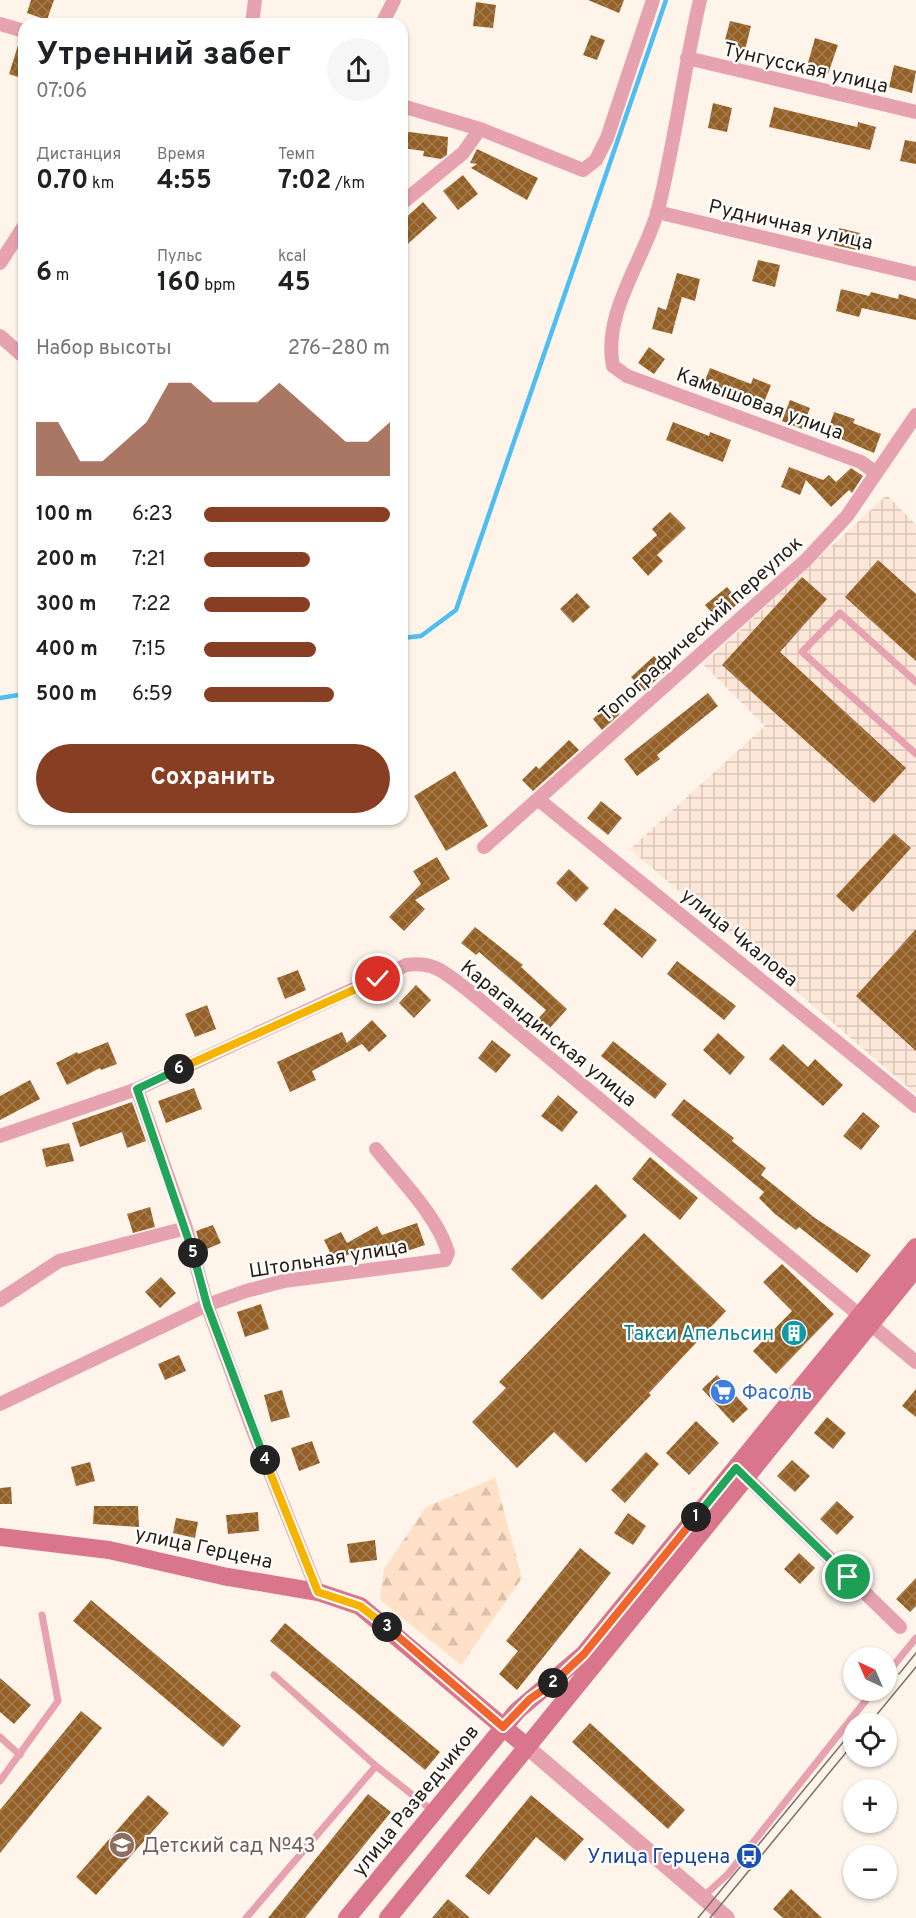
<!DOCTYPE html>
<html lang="ru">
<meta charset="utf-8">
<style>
body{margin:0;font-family:Overpass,sans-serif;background:#f6f6f6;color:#202124;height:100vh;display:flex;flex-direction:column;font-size:22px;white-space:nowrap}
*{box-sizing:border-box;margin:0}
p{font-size:20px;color:#757577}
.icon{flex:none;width:33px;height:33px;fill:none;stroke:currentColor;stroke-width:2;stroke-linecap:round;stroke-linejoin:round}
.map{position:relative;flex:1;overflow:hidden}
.details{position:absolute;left:18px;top:18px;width:390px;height:807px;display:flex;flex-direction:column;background:#fff;border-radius:18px;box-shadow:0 2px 4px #0004}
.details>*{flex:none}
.needle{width:39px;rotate:316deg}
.buttons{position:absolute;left:843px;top:1647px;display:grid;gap:12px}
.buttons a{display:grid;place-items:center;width:54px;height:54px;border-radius:50%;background:#fff;box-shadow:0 2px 4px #0004;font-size:30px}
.pin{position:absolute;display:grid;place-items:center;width:51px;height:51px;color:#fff;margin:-26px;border:3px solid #fff;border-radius:50%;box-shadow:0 2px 6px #0007}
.km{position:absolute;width:30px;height:30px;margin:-15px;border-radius:50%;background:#222;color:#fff;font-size:16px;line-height:30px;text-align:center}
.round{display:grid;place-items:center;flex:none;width:63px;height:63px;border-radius:32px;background:#f6f6f6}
.summary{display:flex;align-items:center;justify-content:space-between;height:102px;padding:0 18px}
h1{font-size:33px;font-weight:700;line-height:45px}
.stats{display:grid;grid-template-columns:repeat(3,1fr);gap:9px;height:102px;padding:6px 18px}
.stats div{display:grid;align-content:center}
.stats b{font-size:26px;font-weight:700}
.stats small{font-size:16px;font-weight:400}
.stats p{font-size:16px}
.chart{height:168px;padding:12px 18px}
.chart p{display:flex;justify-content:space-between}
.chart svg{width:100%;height:108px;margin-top:6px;fill:#873e23;opacity:.7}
.cta{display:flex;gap:12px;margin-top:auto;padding:12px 18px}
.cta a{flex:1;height:69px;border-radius:36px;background:#873e23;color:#fff;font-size:24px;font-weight:700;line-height:69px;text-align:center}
ul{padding:0 18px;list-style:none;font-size:20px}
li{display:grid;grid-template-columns:96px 72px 1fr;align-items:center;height:45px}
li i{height:15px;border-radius:8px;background:#873e23}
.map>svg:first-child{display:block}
.industrial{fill:url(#industrial-grid)}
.forest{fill:url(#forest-firs)}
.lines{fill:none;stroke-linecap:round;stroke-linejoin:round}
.stream{stroke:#4ebdf2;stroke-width:4.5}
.building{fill:url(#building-cross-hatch)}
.service{stroke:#e6a2af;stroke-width:7}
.minor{stroke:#e6a2af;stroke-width:14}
.tertiary{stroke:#e6a2af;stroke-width:16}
.secondary{stroke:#d9768c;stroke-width:18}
.tram{stroke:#7d736a;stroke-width:1.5}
.split-1-casing{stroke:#fff;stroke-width:12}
.split-2-casing{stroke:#fff;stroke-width:12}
.split-3-casing{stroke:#fff;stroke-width:12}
.split-4-casing{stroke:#fff;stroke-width:12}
.split-5-casing{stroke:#fff;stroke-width:12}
.split-6-casing{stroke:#fff;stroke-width:12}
.split-7-casing{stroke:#fff;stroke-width:12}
.split-1{stroke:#22a559;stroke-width:8}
.split-2{stroke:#f0652b;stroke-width:8}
.split-3{stroke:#f0652b;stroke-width:8}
.split-4{stroke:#f5b400;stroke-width:8}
.split-5{stroke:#22a559;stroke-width:8}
.split-6{stroke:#22a559;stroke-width:8}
.split-7{stroke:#f5b400;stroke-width:8}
.labels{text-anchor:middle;stroke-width:4.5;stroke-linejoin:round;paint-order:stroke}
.street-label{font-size:20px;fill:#281f16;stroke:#fff}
.culture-label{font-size:20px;fill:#0d838f;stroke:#fff;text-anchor:end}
.shop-label{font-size:20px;fill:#366cbe;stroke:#fff;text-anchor:start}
.education-label{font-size:20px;fill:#785e54;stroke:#fff;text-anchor:start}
.transit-label{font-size:20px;fill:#164399;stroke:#fff;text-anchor:end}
</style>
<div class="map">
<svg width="916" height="1918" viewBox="0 0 916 1918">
<defs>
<pattern id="industrial-grid" width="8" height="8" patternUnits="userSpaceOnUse" patternTransform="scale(1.5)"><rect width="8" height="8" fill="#fce7d9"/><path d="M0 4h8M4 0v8" fill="none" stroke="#d8c6ba"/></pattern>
<pattern id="forest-firs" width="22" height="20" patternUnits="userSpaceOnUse" patternTransform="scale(1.5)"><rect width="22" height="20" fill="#ffe1c7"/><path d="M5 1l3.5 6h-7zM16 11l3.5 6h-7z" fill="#dbc1aa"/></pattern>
<pattern id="building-cross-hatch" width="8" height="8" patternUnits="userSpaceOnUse" patternTransform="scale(1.5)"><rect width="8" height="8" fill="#956026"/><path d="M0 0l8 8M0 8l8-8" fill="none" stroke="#a17c52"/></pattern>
</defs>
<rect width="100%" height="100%" fill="#fef4ea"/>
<path class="industrial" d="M887,495L916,525V1094L630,849L765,726L703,664Z"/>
<path class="forest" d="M495,1478L522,1578L461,1665L380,1600L384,1569L426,1507Z"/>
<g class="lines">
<path class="stream" d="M402,638L421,636L456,610L666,0
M0,698L24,694"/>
</g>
<path class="building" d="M31,0H54L47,20L27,13Z
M588,0H624L619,13Z
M476,2L496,5L493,28L473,26Z
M730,21L751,26L745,50L724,44Z
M591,35L605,40L597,60L583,55Z
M815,38L838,45L828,74L806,70Z
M20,39L24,40V79L9,74Z
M894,65L916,71L912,93L889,87Z
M713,103L732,108L727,132L708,128Z
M774,107L857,127L858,122L876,127L870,150L769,127Z
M402,131L448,137L447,155L441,159L423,156L424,151L402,148Z
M905,140L916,142V164L900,161Z
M477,149L538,178L527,200L471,168L477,164L470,163Z
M463,175L478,194L458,210L443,191Z
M423,202L437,218L402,249V221Z
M839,228L860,233L856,250L834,245Z
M758,260L780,265L775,287L752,281Z
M677,273L700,279L695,301L682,297L672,334L652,329L658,307L666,310Z
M841,289L869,296L871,292L898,299L899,294L916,299V320L862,308L859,317L836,311Z
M649,347L665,359L654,374L638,363Z
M710,368L751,384L753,378L771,385L763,405L728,392L726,397L702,388Z
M790,400L810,408L802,429L782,421Z
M834,412L855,419L853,423L881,434L874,453L827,433Z
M673,422L709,436L710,432L731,440L723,462L666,440Z
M789,467L823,480L829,475L836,482L851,468L863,476L852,493L849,490L831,507L806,480L800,495L781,487Z
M670,512L686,528L657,555L663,561L648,576L632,558L657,535L652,529Z
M878,560L916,594V661L845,597Z
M802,577L827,599L780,652L906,768L874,803L722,665Z
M727,587L740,602L718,620L705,605Z
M577,593L590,607L573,623L560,609Z
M654,656L667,670L644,691L631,677Z
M708,693L718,706L657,755L660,759L637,776L624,759Z
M610,703L620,714L602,730L593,719Z
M569,740L579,750L533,791L522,780L536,766L539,769Z
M455,771L488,826L446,851L414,796Z
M601,801L622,818L608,835L587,818Z
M894,833L911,848L853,912L836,896Z
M437,857L450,879L415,900L425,909L404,931L389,917L421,884L413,871Z
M569,869L589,888L576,902L556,883Z
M615,908L657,940L642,958L603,924Z
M475,927L523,965L521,967L567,1009L549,1029L538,1019L546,1010L479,952L476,955L461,943Z
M916,929V1051L856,996Z
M677,961L736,1006L724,1020L667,974Z
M298,970L306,990L285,999L277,978Z
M416,985L431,1000L414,1018L399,1003Z
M207,1005L216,1029L195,1037L185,1014Z
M372,1020L387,1036L369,1052L362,1044L312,1071L316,1080L290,1092L277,1062L342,1032L347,1043Z
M718,1033L745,1057L730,1075L703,1050Z
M492,1040L511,1055L496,1073L478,1058Z
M613,1041L667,1084L655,1099L601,1056Z
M108,1042L117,1064L101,1070L100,1068L67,1085L56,1063L77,1052L78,1054Z
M783,1044L808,1067L815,1059L843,1085L823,1106L769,1059Z
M30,1080L40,1099L0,1120V1096Z
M194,1088L202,1109L166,1123L158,1101Z
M558,1095L578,1112L562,1132L541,1116Z
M684,1099L734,1138L732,1141L766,1168L761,1175L815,1218L871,1255L857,1273L799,1227L796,1230L775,1214L759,1198L764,1192L671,1115Z
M132,1102L146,1141L127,1148L122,1132L80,1147L72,1123Z
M863,1112L880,1126L861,1150L843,1136Z
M69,1143L74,1161L46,1167L42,1149Z
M650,1157L698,1198L680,1220L632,1179Z
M596,1184L627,1216L542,1300L511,1269Z
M150,1207L155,1227L133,1233L127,1214Z
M417,1223L425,1245L407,1251L404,1242L369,1260L362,1248L327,1265L322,1256L330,1252L324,1240L341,1232L347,1243L377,1226L382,1235Z
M213,1225L221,1243L202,1251L196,1231Z
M644,1233L726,1311L649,1393L651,1395L586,1463L554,1432L517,1468L472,1422L506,1388L499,1382Z
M782,1264L834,1314L776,1374L753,1351L792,1311L763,1282Z
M161,1277L176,1293L160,1308L145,1292Z
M261,1304L269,1329L245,1337L237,1312Z
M179,1355L186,1371L165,1380L158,1364Z
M717,1375L748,1409L733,1423L702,1389Z
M916,1389V1417L902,1406Z
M282,1390L290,1417L271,1422L264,1395Z
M827,1417L846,1433L833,1449L814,1433Z
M696,1421L719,1443L689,1475L666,1453Z
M312,1441L320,1463L299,1471L291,1448Z
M646,1452L659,1464L625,1503L611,1490Z
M792,1460L810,1476L795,1492L777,1476Z
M90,1462L95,1481L76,1486L71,1467Z
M11,1487L12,1504H0V1488Z
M837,1501L854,1517L837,1535L820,1519Z
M94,1506H138L139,1527L93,1524Z
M258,1512L259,1531L228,1534L226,1515Z
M628,1513L646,1526L633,1545L614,1533Z
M176,1518L198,1522L195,1538L173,1533Z
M375,1540L377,1560L350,1563L347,1544Z
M580,1548L611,1573L517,1690L499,1674L518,1651L506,1641Z
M799,1553L815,1568L800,1584L784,1569Z
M916,1578V1606L910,1612L896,1599Z
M91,1600L241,1726L223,1747L73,1621Z
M285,1623L440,1752L425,1770L270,1641Z
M0,1678L31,1705L14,1724L0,1712Z
M81,1711L102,1728L0,1853V1810Z
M590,1723L685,1810L668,1829L572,1742Z
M368,1794L391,1812L305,1918H268Z
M148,1795L169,1813L96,1895L76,1877Z
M531,1795L584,1839L565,1861L536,1837L489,1895L465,1876Z
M791,1889L822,1918H783L773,1909Z
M448,1899L470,1918H432Z"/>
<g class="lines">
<path class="service" d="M916,682L840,613L802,652L916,754
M274,1675L376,1766
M886,1675L916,1638
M0,1737L20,1755
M0,1781L58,1701L42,1615
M704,1896L728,1874L874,1690
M246,1918L376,1766L434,1812"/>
<path class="minor" d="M700,0C684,69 675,141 658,210C645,258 602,313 613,366L627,376L861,462L876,473
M0,24L24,31
M252,24L255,0
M382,24L394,0
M687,58L916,112
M402,106L480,129L583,170L596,160L607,138L653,0
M402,203L463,153L480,129
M657,212L916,274
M0,263L24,226
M0,336L24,357
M539,800L916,1106
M484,847L806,560L847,516L916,415
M137,1089L186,1228L207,1305L254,1433L318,1592
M0,1136L137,1089L406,965C436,961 446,974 469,991L916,1362
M0,1300L59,1261L186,1228
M0,1404L207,1305L246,1291L284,1281L445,1260L448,1253C439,1218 399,1178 376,1149
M740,1471L900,1627"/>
<path class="tertiary" d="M527,1747L727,1918"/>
<path class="secondary" d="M0,1537L109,1550L223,1576L318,1592L360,1606L527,1747
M347,1918L517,1711L584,1654L916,1247
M388,1918L916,1268"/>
<path class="tram" d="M899,1674L916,1653
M869,1724L916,1667
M698,1918L854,1729
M710,1918L853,1744"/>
</g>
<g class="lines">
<g class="split-1-casing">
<path id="split-1" d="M696,1517L736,1468L848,1577"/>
</g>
<g class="split-2-casing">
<path id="split-2" d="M553,1683L584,1654L696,1517"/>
</g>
<g class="split-3-casing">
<path id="split-3" d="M387,1627L503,1727L530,1699L553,1683"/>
</g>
<g class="split-4-casing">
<path id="split-4" d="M265,1460L318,1592L360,1606L387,1627"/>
</g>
<g class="split-5-casing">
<path id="split-5" d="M193,1253L207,1305L265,1460"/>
</g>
<g class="split-6-casing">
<path id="split-6" d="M179,1069L137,1089L193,1253"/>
</g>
<g class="split-7-casing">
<path id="split-7" d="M179,1069L378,979"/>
</g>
<use href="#split-1" class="split-1"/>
<use href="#split-2" class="split-2"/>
<use href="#split-3" class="split-3"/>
<use href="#split-4" class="split-4"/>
<use href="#split-5" class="split-5"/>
<use href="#split-6" class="split-6"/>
<use href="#split-7" class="split-7"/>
</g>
<defs>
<g id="building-disc" transform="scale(1.35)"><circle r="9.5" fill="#0f9aa8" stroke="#fff"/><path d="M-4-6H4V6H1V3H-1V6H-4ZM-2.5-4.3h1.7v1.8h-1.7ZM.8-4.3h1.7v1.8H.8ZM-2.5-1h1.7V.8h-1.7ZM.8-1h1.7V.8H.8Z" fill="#fff"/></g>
<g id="supermarket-disc" transform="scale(1.35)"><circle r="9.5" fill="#3f7fe0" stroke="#fff"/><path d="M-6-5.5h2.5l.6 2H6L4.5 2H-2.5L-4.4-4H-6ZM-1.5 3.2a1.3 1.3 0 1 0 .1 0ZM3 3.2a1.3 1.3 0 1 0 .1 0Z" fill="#fff"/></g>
<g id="school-disc" transform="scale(1.35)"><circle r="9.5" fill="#8d6e63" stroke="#fff"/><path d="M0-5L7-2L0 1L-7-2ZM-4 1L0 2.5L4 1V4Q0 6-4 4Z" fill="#fff"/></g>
<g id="bus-disc" transform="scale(1.35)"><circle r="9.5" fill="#1a4fb4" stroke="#fff"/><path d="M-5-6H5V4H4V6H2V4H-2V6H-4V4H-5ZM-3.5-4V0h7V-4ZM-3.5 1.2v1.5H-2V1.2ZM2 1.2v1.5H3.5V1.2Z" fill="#fff"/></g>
</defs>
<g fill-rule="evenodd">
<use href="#building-disc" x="794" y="1333"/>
<use href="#supermarket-disc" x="723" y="1392"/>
<use href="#school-disc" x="122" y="1845"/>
<use href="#bus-disc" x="749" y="1856"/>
</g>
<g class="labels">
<g class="street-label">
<text transform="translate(806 67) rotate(13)" y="7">Тунгусская улица</text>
<text transform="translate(791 224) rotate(13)" y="7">Рудничная улица</text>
<text transform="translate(760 403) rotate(20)" y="7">Камышовая улица</text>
<text transform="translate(700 628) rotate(-42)" y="7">Топографический переулок</text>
<text transform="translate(740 937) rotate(39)" y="7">улица Чкалова</text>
<text transform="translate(549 1033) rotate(39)" y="7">Карагандинская улица</text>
<text transform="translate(328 1258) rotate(-9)" y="7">Штольная улица</text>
<text transform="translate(204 1547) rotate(12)" y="7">улица Герцена</text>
<text transform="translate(415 1800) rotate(-51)" y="7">улица Разведчиков</text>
</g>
<g class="culture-label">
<text x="774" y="1340">Такси Апельсин</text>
</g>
<g class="shop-label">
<text x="742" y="1399">Фасоль</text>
</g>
<g class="education-label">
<text x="142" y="1852">Детский сад №43</text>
</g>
<g class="transit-label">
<text x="730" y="1863">Улица Герцена</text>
</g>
</g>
</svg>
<div class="buttons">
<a><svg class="needle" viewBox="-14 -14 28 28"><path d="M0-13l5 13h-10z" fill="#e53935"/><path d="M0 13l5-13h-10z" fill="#757577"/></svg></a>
<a><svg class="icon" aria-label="locate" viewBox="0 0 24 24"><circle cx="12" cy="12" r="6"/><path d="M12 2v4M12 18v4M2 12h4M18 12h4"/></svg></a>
<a>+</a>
<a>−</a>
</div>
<div class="pin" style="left:848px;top:1577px;background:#1e9e55"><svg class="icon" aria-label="arrive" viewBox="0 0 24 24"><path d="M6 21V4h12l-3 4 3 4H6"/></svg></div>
<div class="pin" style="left:378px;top:979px;background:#d93025"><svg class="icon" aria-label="check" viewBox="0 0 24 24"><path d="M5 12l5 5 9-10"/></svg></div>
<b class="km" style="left:696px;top:1517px">1</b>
<b class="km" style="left:553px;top:1683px">2</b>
<b class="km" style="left:387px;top:1627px">3</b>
<b class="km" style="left:265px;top:1460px">4</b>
<b class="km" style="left:193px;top:1253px">5</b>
<b class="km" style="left:179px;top:1069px">6</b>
<section class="details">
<div class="summary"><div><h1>Утренний забег</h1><p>07:06</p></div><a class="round"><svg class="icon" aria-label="share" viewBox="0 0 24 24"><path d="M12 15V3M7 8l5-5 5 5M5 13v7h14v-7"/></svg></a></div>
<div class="stats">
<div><p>Дистанция</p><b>0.70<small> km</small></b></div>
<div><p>Время</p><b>4:55</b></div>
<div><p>Темп</p><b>7:02<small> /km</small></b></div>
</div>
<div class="stats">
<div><b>6<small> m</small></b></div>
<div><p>Пульс</p><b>160<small> bpm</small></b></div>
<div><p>kcal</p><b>45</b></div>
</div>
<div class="chart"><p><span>Набор высоты</span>276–280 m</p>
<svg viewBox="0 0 160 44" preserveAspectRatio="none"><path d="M0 44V22L10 22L20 38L30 38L40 30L50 22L60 6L70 6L80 14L90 14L100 14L110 6L120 14L130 22L140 30L150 30L160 22V44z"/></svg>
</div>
<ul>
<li><b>100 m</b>6:23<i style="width:100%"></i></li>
<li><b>200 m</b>7:21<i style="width:57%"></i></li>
<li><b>300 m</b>7:22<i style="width:57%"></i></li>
<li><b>400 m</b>7:15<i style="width:60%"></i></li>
<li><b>500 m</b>6:59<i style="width:70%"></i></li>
</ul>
<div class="cta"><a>Сохранить</a></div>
</section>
</div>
